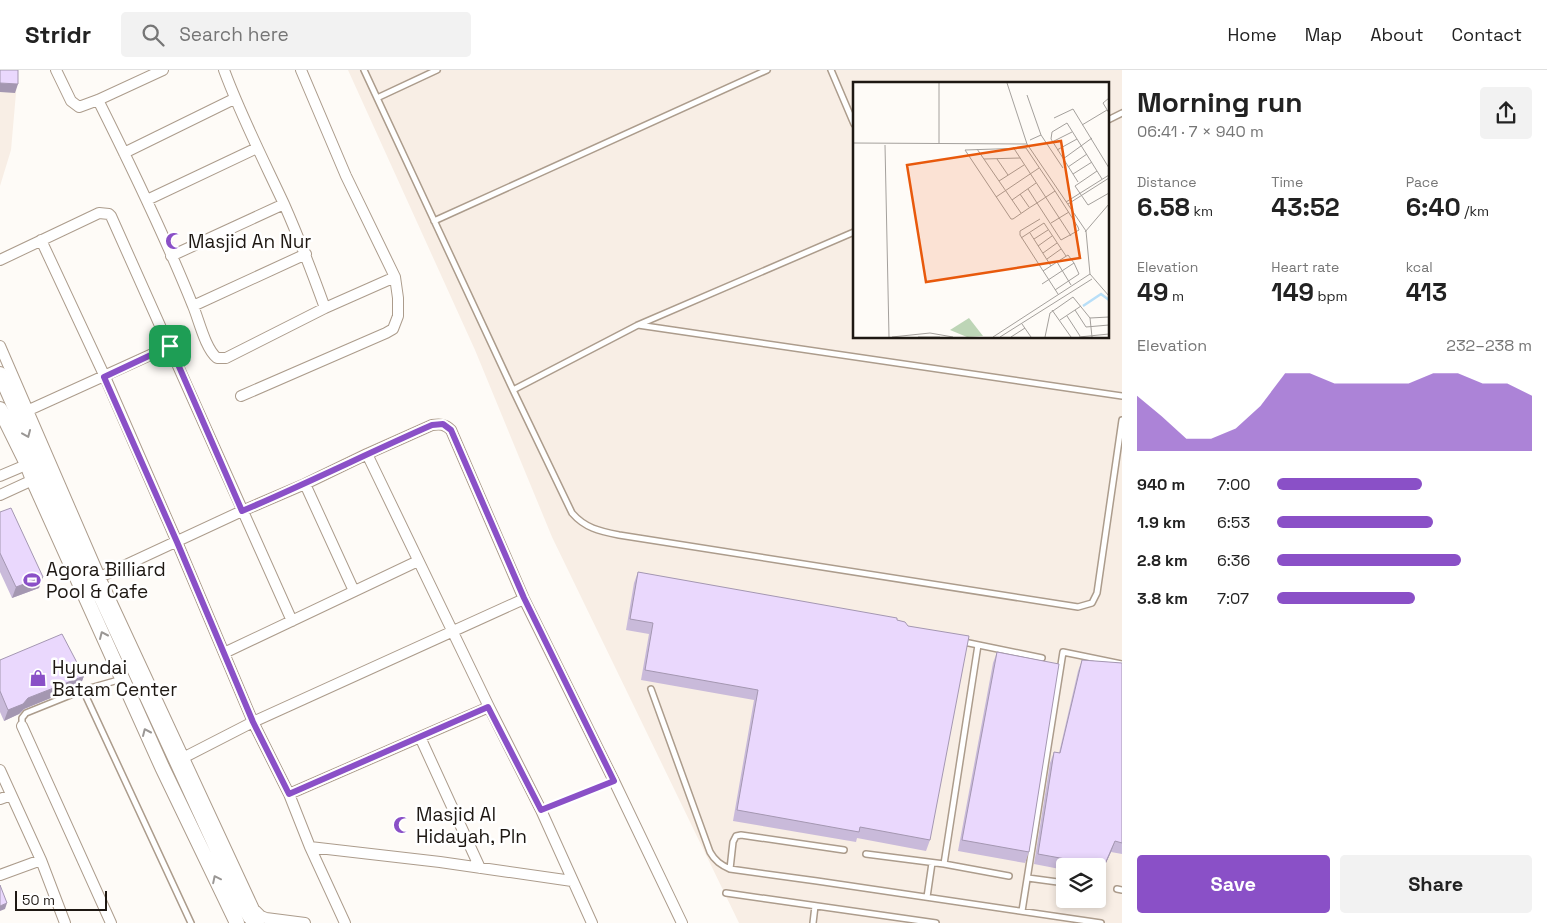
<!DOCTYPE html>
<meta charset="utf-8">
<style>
body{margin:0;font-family:"Space Grotesk",sans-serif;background:#f2f2f2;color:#222;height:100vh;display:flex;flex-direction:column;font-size:19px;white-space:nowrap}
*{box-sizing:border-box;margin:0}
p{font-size:16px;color:#767676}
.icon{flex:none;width:28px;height:28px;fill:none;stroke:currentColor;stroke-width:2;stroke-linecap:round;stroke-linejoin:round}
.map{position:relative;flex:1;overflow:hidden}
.sheet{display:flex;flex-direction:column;background:#fff;width:425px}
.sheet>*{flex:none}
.fabs{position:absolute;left:1056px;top:788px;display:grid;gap:10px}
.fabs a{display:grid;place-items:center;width:50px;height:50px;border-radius:5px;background:#fff;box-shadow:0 2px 8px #0003;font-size:25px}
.scale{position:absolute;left:15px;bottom:12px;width:92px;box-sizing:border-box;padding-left:5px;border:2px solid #1e1813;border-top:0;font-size:14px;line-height:18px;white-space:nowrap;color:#1e1813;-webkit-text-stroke:4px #fff;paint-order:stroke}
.pin{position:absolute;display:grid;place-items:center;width:42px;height:42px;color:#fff;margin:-21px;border-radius:10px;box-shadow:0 2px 8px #0006}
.round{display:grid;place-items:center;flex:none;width:52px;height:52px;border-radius:5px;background:#f2f2f2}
.overview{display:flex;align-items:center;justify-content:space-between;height:85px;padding:0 15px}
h1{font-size:28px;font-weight:600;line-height:38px}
.figures{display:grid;grid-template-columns:repeat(3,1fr);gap:8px;height:85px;padding:5px 15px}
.figures div{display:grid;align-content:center}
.figures b{font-size:25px;font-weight:600}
.figures small{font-size:14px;font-weight:400}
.figures p{font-size:14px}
.chart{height:140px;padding:10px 15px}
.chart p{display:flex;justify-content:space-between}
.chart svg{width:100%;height:90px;margin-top:5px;fill:#8a50c7;opacity:.7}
.primary-button{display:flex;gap:10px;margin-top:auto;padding:10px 15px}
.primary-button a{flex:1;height:58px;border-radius:5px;background:#8a50c7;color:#fff;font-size:20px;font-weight:600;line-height:58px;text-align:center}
.primary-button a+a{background:#f2f2f2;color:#222}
ul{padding:0 15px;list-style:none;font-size:16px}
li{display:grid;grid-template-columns:80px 60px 1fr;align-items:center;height:38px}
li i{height:12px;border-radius:6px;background:#8a50c7}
header{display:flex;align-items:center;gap:30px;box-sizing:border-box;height:70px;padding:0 25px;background:#fff;border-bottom:1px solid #e0e0e0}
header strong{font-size:24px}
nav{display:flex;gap:28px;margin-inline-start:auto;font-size:18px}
.search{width:350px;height:45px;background:#f2f2f2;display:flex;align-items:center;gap:12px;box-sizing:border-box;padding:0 18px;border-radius:5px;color:#767676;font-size:19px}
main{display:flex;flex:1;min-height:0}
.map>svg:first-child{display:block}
.built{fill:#f8eee5;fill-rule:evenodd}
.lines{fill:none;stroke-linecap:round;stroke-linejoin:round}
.service-casing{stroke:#ac9c8c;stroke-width:8}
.minor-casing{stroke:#ac9c8c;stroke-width:12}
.secondary-casing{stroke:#ac9c8c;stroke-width:16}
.service{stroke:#fff;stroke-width:5}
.minor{stroke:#fff;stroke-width:10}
.secondary{stroke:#fff;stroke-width:14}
.wall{fill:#c9bada}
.shaded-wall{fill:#a497b1}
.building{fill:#ead8fd;stroke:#a497b1}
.oneway{stroke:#9a9795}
.route-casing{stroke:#fff;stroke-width:10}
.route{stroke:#8a50c7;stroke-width:6}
.labels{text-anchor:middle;stroke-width:5;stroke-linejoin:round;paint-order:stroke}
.poi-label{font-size:19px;fill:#1e1813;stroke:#fff;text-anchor:start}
.inset-river{fill:none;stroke:#b8dff8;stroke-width:2.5}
.inset-road{fill:none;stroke:#a4a09c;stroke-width:1}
.view{fill:#e8590c;fill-opacity:0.15;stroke:#e8590c;stroke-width:2.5}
.inset-edge{fill:none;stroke:#1e1813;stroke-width:2.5}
</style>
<header>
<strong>Stridr</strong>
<div class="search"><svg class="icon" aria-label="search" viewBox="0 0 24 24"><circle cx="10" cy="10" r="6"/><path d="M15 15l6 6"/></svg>Search here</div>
<nav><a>Home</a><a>Map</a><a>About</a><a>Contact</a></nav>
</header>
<main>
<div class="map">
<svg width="1122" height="853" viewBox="0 0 1122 853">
<rect width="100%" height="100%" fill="#fefbf7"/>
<path class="built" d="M0,0H18L11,80L0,116Z
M348,0H1122V853H739L552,467L475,280ZM854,14H1108V268H854ZM1065,796H1098V829H1065Z"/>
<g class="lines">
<g class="service-casing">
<path id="service" d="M364,0L513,320L572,443C585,458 599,461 619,465L1078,537L1092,533L1097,523L1122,350
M831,0L854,54
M377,28L437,0
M1108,50L1122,43
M434,151L767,0
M638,255L1122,326
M513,320L638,255L854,162
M964,572L1042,588
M978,575L944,794L1009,806
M651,619L710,782C715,791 721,795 730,799L817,811L1101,853
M83,620L191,853
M22,656V648L26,643L83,620L122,609
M541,740L614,711
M866,784L944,794
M730,799L733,772L736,766L741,765L844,780
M1028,808L1065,813
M1117,819L1122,820
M726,823L936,853
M927,827L932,793
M1022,841L1063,582L1122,594
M813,853L815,836"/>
</g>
<g class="minor-casing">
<path id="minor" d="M56,0L71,31L79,37L98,30L163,0
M224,0C241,46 263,89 284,134C299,168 312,202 325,238
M98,30C132,98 165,166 193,236C199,250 205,278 217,288H226L325,238L395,207
M124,83L234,29
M147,130L257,78
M41,170L105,307L177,472L253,652L289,724L310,777L345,853
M171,186L284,134
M0,190L99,143L109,144L111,146L292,551
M193,236L306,184
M0,276L100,507L254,839L261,846L266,848L305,853
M241,326L386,263L393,259L398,246V228L395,207L346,106L301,0
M29,340L170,276
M367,384L489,637L541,740L592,853
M0,406L33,392
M305,414L354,521
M0,425L37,408
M100,507L242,441L305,414L367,384L432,355C440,354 445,354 451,360L524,529L614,711L682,853
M224,583L418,491
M22,656L111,853
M420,667L480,798
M177,691L253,652L524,529
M0,700L41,790L65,853
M289,724L489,637
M0,729L11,725
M310,777L440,792L572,811
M0,805L41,790"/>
</g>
<g class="secondary-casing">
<path id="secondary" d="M0,304L38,390L240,829L250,847L257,853
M0,339L27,394L33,410L162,697L237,853"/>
</g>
<use href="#service" class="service"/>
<use href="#minor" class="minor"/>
<use href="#secondary" class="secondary"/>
</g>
<path class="wall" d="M0,442L39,518L12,528L0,502Z
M638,502L897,550L930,770L926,781L857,768L856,772L733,751L754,630L641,610L649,564L626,560L634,513Z
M997,582L1029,782L1025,793L958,781L993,593Z
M0,590L84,606L80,616L24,639L19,644L4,651L0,642Z
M1082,590L1122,593V784L1111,782L1100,806H1098V796H1065V800L1034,794L1050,693L1054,682L1059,683L1078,601Z"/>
<path class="shaded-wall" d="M0,13L18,14L15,23L0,22Z
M43,507L39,518L12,528L16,517Z
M84,606L80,616L24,639L19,644L4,651L8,640L28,628Z
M1115,771L1111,782L1100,806L1104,796Z
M7,833L5,839L0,841V836Z"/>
<path class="building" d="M0,0H18V14L0,13Z
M11,438L43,507L16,517L0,483V442Z
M638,502L897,548V550L905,552L908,556L969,566L930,770L860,757L859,762L737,740L758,620L645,600L653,553L630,549Z
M62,564L84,606L28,628L23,634L8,640L0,621V590Z
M997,582L1059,594L1029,782L962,770Z
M1082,590L1122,593V773L1115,771L1104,796L1038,784L1054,682L1060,683Z
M0,815L7,833L0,836Z"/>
<defs><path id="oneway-chevron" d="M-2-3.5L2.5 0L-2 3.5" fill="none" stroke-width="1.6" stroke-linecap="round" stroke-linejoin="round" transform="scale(1.25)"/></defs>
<g class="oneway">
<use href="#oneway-chevron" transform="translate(27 364) rotate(67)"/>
<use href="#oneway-chevron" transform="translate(103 565) rotate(-114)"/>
<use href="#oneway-chevron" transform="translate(146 662) rotate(-114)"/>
<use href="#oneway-chevron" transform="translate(216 809) rotate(-116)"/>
</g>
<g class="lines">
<g class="route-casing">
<path id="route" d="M170,276L242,441C306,414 368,383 432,355L443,354L451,360L524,528L614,711L541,740L488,637L289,724L253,652L177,472L104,307Z"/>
</g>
<use href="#route" class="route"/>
</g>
<defs>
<g id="mosque-bare" transform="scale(1.35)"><path d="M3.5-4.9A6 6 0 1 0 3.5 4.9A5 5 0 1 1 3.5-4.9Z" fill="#8a50c7" stroke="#fff" stroke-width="2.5" paint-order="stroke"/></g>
<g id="stadium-bare" transform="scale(1.35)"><path d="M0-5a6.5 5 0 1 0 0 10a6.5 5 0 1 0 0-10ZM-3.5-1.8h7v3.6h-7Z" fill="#8a50c7" stroke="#fff" stroke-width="2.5" paint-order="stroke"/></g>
<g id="shop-bare" transform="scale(1.35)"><path d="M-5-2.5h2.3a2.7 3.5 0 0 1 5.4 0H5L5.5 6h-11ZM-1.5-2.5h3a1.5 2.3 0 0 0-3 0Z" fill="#8a50c7" stroke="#fff" stroke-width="2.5" paint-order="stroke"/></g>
</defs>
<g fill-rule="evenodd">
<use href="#mosque-bare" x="174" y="171"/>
<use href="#stadium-bare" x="32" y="510"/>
<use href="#shop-bare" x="38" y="608"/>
<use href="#mosque-bare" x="402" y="755"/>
</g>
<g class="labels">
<g class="poi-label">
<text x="188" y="178">Masjid An Nur</text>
<text x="46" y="506">Agora Billiard<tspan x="46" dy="22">Pool &amp; Cafe</tspan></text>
<text x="52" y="604">Hyundai<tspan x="52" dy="22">Batam Center</tspan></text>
<text x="416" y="751">Masjid Al<tspan x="416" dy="22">Hidayah, Pln</tspan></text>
</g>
</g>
<g transform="translate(853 12)">
<rect width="256" height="256" fill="#fefbf7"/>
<path d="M116,236L130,254L114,255L97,248Z" fill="#bdd5b6"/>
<path class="inset-river" d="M230,224L248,212L256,218"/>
<path class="inset-road" d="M154,1L174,62M174,13L188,53L177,58M256,16L250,21L256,31M201,36L220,27L256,86M229,43L254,28M188,53L210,86M199,60L219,50M0,61L174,62L233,149L237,192L256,214M86,61V1M32,63L36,255M160,65L218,154M124,67L168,131M204,68L224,57M131,77L167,76M144,77L155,93M210,77L239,56M215,85L234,72M244,89L222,104L235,123L256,111M220,92L239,80M146,99L171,83M225,100L198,57L199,50L214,41L249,97M175,107L184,121L208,158L226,148L225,145L202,109L173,66L112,68L158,137H160L176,126L184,121L202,109M167,112L176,125M143,115L186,86M159,118L183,101M213,120L256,93M215,122L256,96M187,137L167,149V153L205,212M198,141L216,130M232,150L256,122M177,151L198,184M168,156L191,141L213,174M181,157L195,148M185,164L199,154M190,171L204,161M194,177L208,167M204,180L218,203M190,189L215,173L221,181L226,192L202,208M189,202L221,181M199,228L218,255M222,228L233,245L256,243M214,234L227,254M237,236L256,235M207,238L228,224M169,242L178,255M39,255L77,251L100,255M65,255H87M140,255L237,192M147,255L239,197M158,255L172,246M192,255L197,231L220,215L237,236L239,255M226,255L256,252"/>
<path class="view" d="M208,59L227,176L73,200L54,83Z"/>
<rect width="256" height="256" class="inset-edge"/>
</g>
</svg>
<div class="fabs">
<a><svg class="icon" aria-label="layers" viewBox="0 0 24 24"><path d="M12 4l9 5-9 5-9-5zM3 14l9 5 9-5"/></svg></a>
</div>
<div class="scale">50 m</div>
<div class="pin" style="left:170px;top:276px;background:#1e9e55"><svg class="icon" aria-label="arrive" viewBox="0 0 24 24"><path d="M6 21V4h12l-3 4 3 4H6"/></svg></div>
</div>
<section class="sheet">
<div class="overview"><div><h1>Morning run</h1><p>06:41 · 7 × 940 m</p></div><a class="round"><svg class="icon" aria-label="share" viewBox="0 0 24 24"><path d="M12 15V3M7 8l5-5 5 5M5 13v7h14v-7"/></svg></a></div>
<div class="figures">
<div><p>Distance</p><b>6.58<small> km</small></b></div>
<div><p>Time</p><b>43:52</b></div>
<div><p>Pace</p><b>6:40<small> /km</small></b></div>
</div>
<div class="figures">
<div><p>Elevation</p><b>49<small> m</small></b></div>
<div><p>Heart rate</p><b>149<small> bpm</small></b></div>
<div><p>kcal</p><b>413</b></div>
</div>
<div class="chart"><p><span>Elevation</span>232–238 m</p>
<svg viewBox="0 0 160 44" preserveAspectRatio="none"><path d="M0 44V17L10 27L20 38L30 38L40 33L50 22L60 6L70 6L80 11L90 11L100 11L110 11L120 6L130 6L140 11L150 11L160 17V44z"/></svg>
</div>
<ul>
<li><b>940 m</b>7:00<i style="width:57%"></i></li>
<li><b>1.9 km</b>6:53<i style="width:61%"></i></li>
<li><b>2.8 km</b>6:36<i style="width:72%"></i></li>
<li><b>3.8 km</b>7:07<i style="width:54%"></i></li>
</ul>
<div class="primary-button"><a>Save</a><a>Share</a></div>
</section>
</main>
